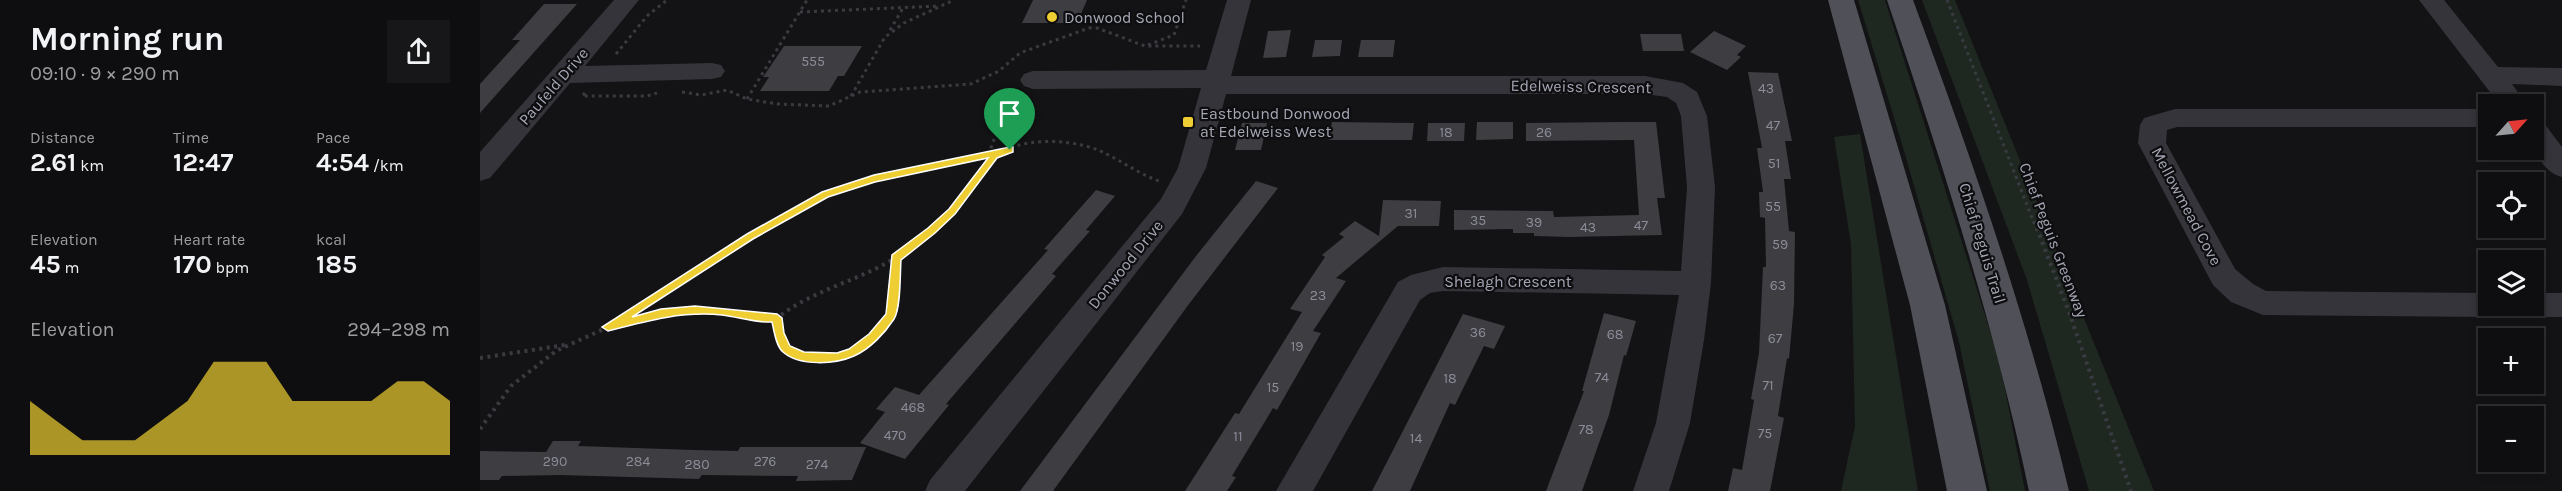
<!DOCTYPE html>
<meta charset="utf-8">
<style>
body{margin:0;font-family:Karla,sans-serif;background:#171719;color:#f1f3f6;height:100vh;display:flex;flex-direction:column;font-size:22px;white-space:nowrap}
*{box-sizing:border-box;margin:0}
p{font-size:20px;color:#9b9c9f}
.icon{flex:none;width:33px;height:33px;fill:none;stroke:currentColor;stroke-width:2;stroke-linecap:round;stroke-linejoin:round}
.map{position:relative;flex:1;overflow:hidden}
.panel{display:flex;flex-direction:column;background:#0e0e10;width:480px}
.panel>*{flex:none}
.needle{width:39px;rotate:63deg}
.tools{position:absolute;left:1998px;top:94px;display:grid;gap:12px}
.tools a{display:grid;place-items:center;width:66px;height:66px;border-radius:0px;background:#0e0e10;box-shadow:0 3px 9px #0003,0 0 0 2px #2e2e30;font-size:30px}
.pin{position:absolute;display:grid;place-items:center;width:51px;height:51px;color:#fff;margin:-62px -26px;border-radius:50% 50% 50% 0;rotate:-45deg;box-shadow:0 0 6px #0007}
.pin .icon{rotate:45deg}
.round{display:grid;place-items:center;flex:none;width:63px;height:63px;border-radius:0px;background:#171719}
.overview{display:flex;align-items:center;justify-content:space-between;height:102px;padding:0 30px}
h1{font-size:33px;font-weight:700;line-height:45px}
.metrics{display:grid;grid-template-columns:repeat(3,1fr);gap:9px;height:102px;padding:6px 30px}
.metrics div{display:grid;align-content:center}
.metrics b{font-size:26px;font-weight:700}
.metrics small{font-size:16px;font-weight:400}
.metrics p{font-size:16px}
.chart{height:168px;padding:12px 30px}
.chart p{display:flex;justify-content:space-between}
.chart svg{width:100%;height:108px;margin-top:6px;fill:#eece32;opacity:.7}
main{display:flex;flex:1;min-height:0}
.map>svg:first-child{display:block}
.green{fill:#1f2721}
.building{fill:#3d3d42}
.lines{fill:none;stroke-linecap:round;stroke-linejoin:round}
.path-far1{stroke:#3a3b41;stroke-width:3;stroke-dasharray:3 4;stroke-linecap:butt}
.path{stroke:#3a3b41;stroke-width:4;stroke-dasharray:3 4.5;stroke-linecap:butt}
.minor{fill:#34343a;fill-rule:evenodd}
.major{fill:#505158;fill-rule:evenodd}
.route{fill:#eece32;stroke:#fff;stroke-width:1.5;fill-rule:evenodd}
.poi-dot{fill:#eece32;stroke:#0e0e10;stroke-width:2}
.labels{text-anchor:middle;stroke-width:4.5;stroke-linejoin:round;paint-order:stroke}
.number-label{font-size:14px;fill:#8b8c98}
.poi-label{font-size:16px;fill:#a5a7b5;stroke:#0e0e10;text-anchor:start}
.street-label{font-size:16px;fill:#a5a7b5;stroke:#0e0e10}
</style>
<main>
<section class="panel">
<div class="overview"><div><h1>Morning run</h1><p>09:10 · 9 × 290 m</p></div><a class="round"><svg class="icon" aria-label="share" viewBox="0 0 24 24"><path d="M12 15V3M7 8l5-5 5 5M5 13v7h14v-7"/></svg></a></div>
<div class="metrics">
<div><p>Distance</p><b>2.61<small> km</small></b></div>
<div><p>Time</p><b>12:47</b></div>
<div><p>Pace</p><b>4:54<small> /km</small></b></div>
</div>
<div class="metrics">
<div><p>Elevation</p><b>45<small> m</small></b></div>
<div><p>Heart rate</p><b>170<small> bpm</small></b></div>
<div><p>kcal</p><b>185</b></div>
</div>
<div class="chart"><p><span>Elevation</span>294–298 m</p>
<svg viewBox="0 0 160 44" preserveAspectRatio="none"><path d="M0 44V22L10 30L20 38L30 38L40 38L50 30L60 22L70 6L80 6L90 6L100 22L110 22L120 22L130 22L140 14L150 14L160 22V44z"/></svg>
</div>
</section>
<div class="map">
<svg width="2082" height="491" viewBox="0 0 2082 491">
<rect width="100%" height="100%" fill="#131315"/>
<path class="green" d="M1378,0H1405L1519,359L1545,491H1510L1479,342L1422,144Z
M1442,0H1475L1674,491H1609L1547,280Z
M1380,134L1438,491H1361L1375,426L1371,244L1354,137Z"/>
<path class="building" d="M553,0H607L597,23H542Z
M64,4H97L0,113V84L40,40H32Z
M811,30L806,57L783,58L788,31Z
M1234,31L1266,46L1257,55L1261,57L1247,70L1210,52Z
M1160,34H1201L1204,51H1163Z
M835,40H862L860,56L832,57Z
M881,40H915L913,57H878Z
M304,46H382L364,76H358L349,91H280L289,77H283Z
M1268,72L1298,73L1312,141H1305L1311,179H1304L1309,231L1315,232L1314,304L1309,359L1307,358L1298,416L1304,418L1290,491H1248L1253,468L1262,470L1274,400L1271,399L1279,353L1283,267H1286L1285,218L1280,217L1279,192H1283L1277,148H1282Z
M852,122L934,123L932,140H849Z
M997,122H1033V139L996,140Z
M1140,122H1176L1185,198H1177L1182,235L1089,237L1054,236V233H1033V229L974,230V210L1073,211L1074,217L1159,215L1154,140L1046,141V123Z
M762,123H787L781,150H755Z
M948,123H985L984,141H947Z
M776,181L798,188L709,304L573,491H540L716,256Z
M616,190L635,196L606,230L610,231L572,274L576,276L466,404L469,405L425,459L380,443L405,412L396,409L415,387L439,395L568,250L564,249Z
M903,200L961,201L959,226H918L856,278L866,281L833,331L841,333L797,410L793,408L752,476L756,477L747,491H705L755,413L759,414L822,312L810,309L845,257L842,255L864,237L859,234L875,221L899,236Z
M1124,313L1156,321L1146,356L1144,355L1129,415L1102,491H1066L1104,391H1102Z
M983,314L1025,326L1014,349L1004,346L975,405L970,403L930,491H892Z
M73,441H101L98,446L214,450L258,451L260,447H386L372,480L316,481L318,476L222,475L219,479L80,475L22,476L19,480H0V451L66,452Z"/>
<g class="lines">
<path class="path-far1" d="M1467,0L1554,223
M320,12L460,6
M410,30L423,8
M668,45L694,35L706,0
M136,54L167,16L187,0
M202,92L221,95L247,90L267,99L297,104L349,106L380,92L491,84L519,71L540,53L609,28H617L665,46H720
M105,93L102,96H167L177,93
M371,96L405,37L424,23L474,0
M267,99L327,0
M296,223L345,195L375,184L509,153L528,102
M460,223C480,204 491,176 512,158C537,137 588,138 618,150C639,159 657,173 679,181"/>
<path class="path" d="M1554,221L1589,312L1651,491
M416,258L411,315L393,337L373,352L357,358L323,356L307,349L299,333L297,318C329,293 366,284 401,266C424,254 444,239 462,221
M134,325C194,306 236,312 297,318
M0,358L85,345
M0,429L31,386L76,351L128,327L298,221"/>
<path class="minor" d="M134,0H159L105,66L232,63L241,65L245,71L241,77L232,79L90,83L10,178L0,181V152Z
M747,0H771L751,76H1165L1203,83L1217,92L1227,116L1235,187L1231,283L1224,340L1210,423L1189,491H1153L1176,423L1199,295L963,291L950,293L940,300L833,491H796L918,282L931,275L963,267L1201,271L1207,187L1201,116L1196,103L1187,97L1165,94H746L726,168L702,214L485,491H445L450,480L681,199L698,168L721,88L553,89L544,86L540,80L544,74L553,71L726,70Z
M1939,0H1964L2018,67L2082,68V86L2032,84L2047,105H2020Z
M1695,109H2008V127H1697L1687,130L1686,143L1755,269L1773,284L1786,291L2008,293V306H2023L2019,314L2008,317L1783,315L1751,302L1733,285L1658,143L1660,125L1664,118Z
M2054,121L2064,123L2082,147V177C2057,170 2052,143 2054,121Z
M2054,293H2082V317H2054L2043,314L2039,306H2054Z"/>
<path class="major" d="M1348,0H1374L1465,305L1507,491H1467L1430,305Z
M1407,0H1433C1493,162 1549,323 1589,491H1549C1514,324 1462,162 1407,0Z"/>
</g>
<path class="route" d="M530,147H533V152L517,158L475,214L455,233L421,260C420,273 421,308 414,319C405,333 390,349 374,356C356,364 320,367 303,352C296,346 294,331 292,322C275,323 259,317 242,315C202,311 166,321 128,331L122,327L267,234L342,192L394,175ZM508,158L469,209L448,228L412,255L406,314L389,334L369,349L357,353L324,352L310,346L304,333L302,318L297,314L215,306L181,309L152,317L273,239L348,197L395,182Z"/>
<g class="poi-dot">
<circle cx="572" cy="17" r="6"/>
<rect x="702" y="116" width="12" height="12" rx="3"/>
</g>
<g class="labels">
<g class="number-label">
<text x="333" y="66">555</text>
<text x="1286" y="93">43</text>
<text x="1293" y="130">47</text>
<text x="966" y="137">18</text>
<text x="1064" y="137">26</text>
<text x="1294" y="168">51</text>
<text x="1293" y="211">55</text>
<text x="931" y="218">31</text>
<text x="998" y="225">35</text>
<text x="1054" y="227">39</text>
<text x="1161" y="230">47</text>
<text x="1108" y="232">43</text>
<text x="1300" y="249">59</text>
<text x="1298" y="290">63</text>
<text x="838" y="300">23</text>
<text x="998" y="337">36</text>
<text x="1135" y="339">68</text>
<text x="1295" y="343">67</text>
<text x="817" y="351">19</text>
<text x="1122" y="382">74</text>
<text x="970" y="383">18</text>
<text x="1288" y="390">71</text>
<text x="793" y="392">15</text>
<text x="433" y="412">468</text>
<text x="1106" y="434">78</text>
<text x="1285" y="438">75</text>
<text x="415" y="440">470</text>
<text x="758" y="441">11</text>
<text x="936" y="443">14</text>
<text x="75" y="466">290</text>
<text x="158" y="466">284</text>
<text x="285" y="466">276</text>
<text x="217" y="469">280</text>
<text x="337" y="469">274</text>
</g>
<g class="poi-label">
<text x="584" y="23">Donwood School</text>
<text x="720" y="119">Eastbound Donwood<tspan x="720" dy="18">at Edelweiss West</tspan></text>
</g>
<g class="street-label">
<text transform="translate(73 86) rotate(-49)" y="6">Paufeld Drive</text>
<text transform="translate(1101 86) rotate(1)" y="6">Edelweiss Crescent</text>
<text transform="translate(1707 206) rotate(62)" y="6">Mellowmead Cove</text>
<text transform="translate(1574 240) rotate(69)" y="6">Chief Peguis Greenway</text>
<text transform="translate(1503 243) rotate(73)" y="6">Chief Peguis Trail</text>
<text transform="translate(645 264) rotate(-51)" y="6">Donwood Drive</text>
<text x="1028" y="287">Shelagh Crescent</text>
</g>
</g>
</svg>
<div class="tools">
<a><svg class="needle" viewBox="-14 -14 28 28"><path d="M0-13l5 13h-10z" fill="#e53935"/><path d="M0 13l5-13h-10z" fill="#9b9c9f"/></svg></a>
<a><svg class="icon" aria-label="locate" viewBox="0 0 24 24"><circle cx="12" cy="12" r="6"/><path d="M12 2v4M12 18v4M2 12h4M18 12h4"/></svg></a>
<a><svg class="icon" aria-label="layers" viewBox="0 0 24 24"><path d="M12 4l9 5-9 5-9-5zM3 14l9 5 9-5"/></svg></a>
<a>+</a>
<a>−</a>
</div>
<div class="pin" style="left:530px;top:150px;background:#1e9e55"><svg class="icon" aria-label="arrive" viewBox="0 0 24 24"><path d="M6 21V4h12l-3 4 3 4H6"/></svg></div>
</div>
</main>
